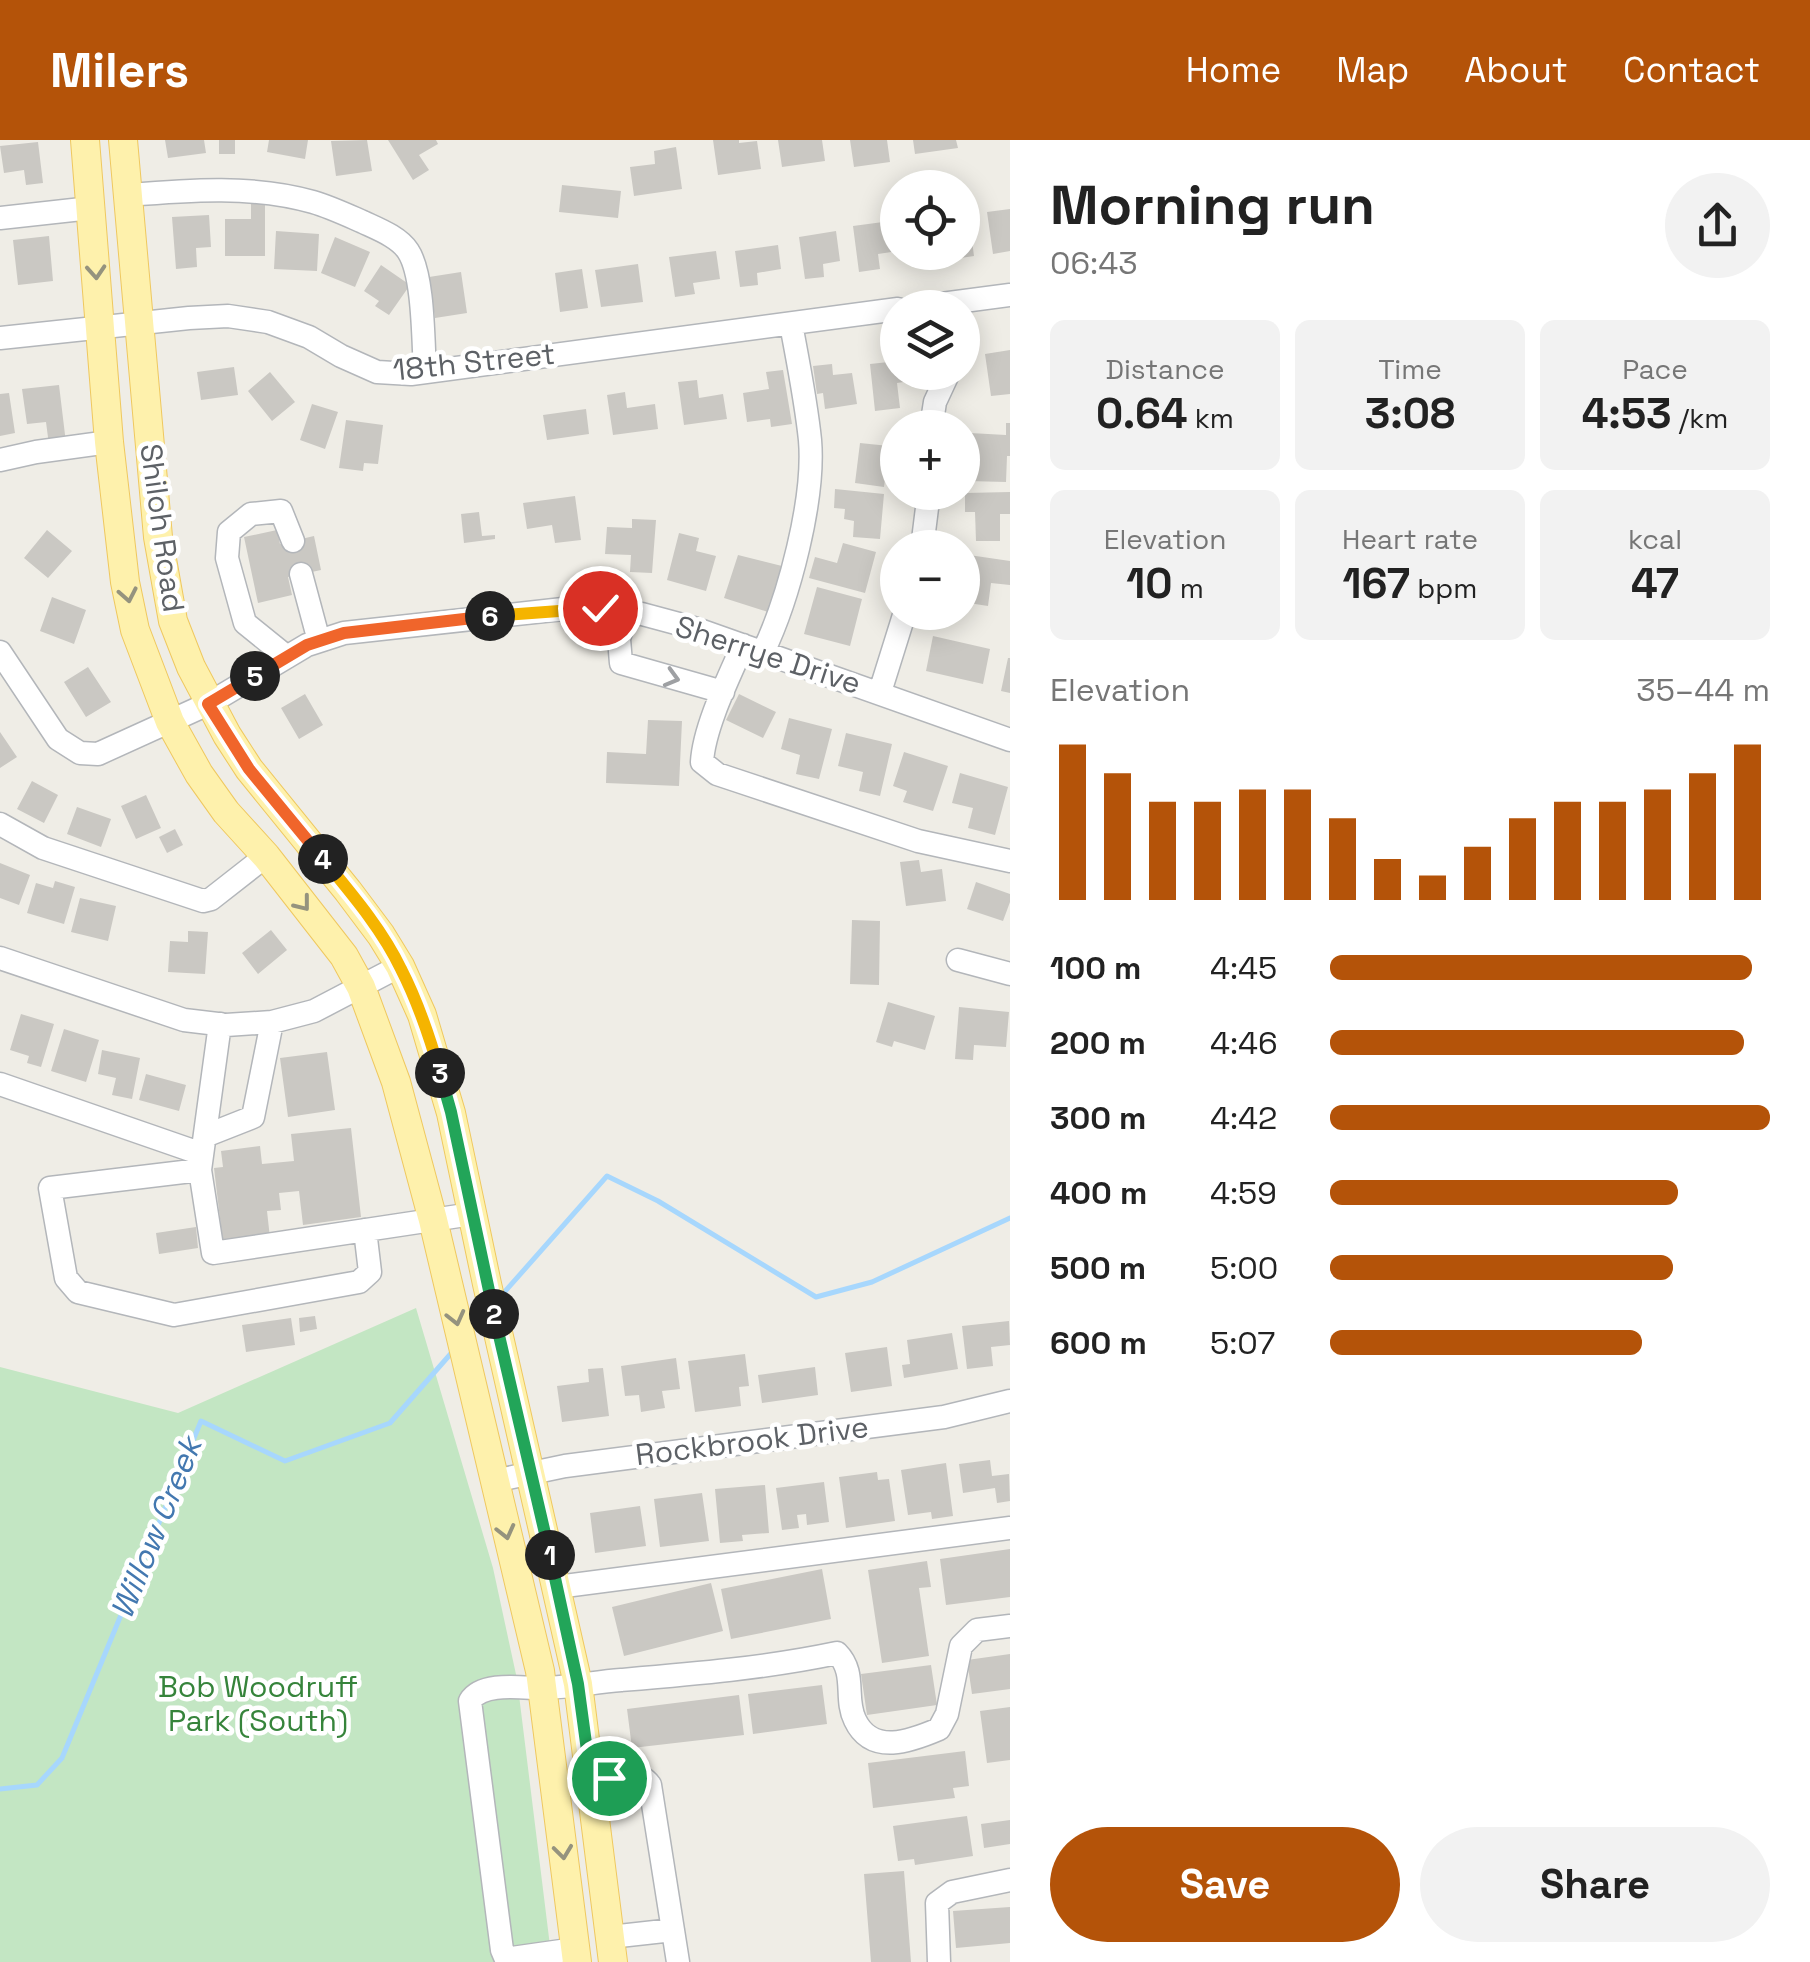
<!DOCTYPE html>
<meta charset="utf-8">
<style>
body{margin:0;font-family:"Space Grotesk",sans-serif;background:#f2f2f2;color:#222;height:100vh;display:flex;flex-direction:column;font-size:38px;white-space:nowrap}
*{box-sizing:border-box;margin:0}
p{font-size:32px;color:#767676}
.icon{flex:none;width:55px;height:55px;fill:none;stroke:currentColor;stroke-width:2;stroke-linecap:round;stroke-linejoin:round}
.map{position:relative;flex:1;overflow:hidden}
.side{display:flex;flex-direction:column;background:#fff;width:800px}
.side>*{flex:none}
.buttons{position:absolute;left:880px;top:30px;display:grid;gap:20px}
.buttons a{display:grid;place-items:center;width:100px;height:100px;border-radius:50%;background:#fff;box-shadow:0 5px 25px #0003;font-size:50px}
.pin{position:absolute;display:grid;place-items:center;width:85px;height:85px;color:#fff;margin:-42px;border:5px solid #fff;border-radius:50%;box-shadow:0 2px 10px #0007}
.km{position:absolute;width:50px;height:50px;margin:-25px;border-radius:50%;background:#222;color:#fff;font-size:28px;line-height:50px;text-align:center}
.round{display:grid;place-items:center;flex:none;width:105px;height:105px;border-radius:52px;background:#f2f2f2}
.overview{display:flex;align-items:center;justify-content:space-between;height:170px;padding:0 40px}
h1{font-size:55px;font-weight:700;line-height:75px}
.metrics{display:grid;grid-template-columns:repeat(3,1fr);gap:15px;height:170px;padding:10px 40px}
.metrics div{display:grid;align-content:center;border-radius:15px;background:#f2f2f2;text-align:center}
.metrics b{font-size:42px;font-weight:700}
.metrics small{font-size:28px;font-weight:400}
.metrics p{font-size:28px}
.chart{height:280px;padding:20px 40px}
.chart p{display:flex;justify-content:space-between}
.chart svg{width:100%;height:180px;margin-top:10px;stroke:#b45309;stroke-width:6}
.primary-button{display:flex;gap:20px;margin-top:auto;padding:20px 40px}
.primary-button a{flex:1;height:115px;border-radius:60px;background:#b45309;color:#fff;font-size:40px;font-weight:700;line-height:115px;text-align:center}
.primary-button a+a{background:#f2f2f2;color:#222}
ul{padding:0 40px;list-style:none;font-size:32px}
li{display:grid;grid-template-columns:160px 120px 1fr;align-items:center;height:75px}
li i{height:25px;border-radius:12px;background:#b45309}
header{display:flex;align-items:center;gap:60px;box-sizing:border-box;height:140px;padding:0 50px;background:#b45309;color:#fff}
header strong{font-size:48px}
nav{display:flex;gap:55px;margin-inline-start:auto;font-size:35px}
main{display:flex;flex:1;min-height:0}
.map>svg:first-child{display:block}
.green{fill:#c3e6c3}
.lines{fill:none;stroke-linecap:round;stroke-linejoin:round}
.stream{stroke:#a7d7fd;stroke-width:5}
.building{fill:#cac8c3}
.minor-casing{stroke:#b3b6ba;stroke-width:25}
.major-casing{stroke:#efc85f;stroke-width:30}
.minor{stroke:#fff;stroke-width:22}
.major{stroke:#fef1ac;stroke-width:28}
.oneway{stroke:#95937e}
.oneway2{stroke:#9ea0a3}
.split-1-casing{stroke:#fff;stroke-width:20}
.split-2-casing{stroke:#fff;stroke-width:20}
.split-3-casing{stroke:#fff;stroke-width:20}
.split-4-casing{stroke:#fff;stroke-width:20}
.split-5-casing{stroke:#fff;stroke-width:20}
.split-6-casing{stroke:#fff;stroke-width:20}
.split-7-casing{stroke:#fff;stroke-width:20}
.split-1{stroke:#22a559;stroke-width:12}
.split-2{stroke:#22a559;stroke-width:12}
.split-3{stroke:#22a559;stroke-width:12}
.split-4{stroke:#f5b400;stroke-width:12}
.split-5{stroke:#f0652b;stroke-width:12}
.split-6{stroke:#f0652b;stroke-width:12}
.split-7{stroke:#f5b400;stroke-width:12}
.labels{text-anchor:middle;stroke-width:9;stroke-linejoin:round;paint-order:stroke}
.street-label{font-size:30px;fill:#5d6166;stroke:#fff}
.park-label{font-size:30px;fill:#36843b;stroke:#fff}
.water-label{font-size:32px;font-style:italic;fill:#4378b0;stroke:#fff}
</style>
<header>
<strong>Milers</strong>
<nav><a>Home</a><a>Map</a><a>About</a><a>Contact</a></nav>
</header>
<main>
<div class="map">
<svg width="1010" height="1822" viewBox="0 0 1010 1822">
<rect width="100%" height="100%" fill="#efede6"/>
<path class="green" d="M416,1168L493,1428L517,1539L552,1822H0V1227L178,1273Z"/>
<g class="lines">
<path class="stream" d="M501,1156L607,1036L658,1061L816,1157L872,1142L1010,1078
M468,1194L484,1176
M0,1649L37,1645L62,1618L201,1281L285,1321L390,1283L454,1210"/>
</g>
<path class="building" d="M165,0H204L206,13L168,18Z
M219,0H235V14H219Z
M269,0H308L305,19L267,12Z
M367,0L372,31L336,36L331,1Z
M388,0H436L438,4L419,15L429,30L413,40Z
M713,0H739V3L757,1L761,29L718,35Z
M778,0H822L825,21L782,27Z
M850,0H887L890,22L854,27Z
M913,0H956L958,8L915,14Z
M38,2L43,43L26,45L24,30L4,33L0,6Z
M676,7L682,49L634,56L630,27L655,24L654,11Z
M562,45L621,51L618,78L559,72Z
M251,61H265V116H225V79H251Z
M1010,69V111L993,114L987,72Z
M209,75L211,107L196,108L197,127L176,129L172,77Z
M969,78L974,116L934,122L932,112H962V79Z
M898,80V111L878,114L880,129L859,132L853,86Z
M276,91L319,94L317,131L274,129Z
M836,91L840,121L823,124L824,137L805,139L799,97Z
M49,96L53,141L18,145L13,100Z
M335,97L370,112L355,147L321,133Z
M778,105L781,129L757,133L758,145L740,147L735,111Z
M716,111L720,139L693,143L695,154L675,157L669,117Z
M638,124L643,162L601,167L595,130Z
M381,125L410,145L389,175L375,166L379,161L364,151Z
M582,129L588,168L560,172L555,133Z
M461,132L467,173L435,178L429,137Z
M1010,210V254L991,256L985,214Z
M898,221V232H909L910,241L897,243L900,268L875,271L870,224Z
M832,224L833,235L852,233L857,264L825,269L823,253L817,254L813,226Z
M234,227L238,255L201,260L197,232Z
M783,230L792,284L771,287L770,279L747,282L743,253L769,249L766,232Z
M270,232L295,262L272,281L248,251Z
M697,240L699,258L723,254L727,279L684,285L678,242Z
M59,245L66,303L49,305L46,282L27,284L22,249Z
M625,252L627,268L655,264L658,289L613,295L607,255Z
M9,253L15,293L0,296V254Z
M312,264L338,272L325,309L300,300Z
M586,269L589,294L547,300L543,275Z
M346,280L383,285L378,324L364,323L363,331L339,328Z
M1006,283H1010V316H1007L1006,342L968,341L970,293L1006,295Z
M860,303L889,306L884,347L855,343Z
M835,349L884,354L880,399L853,397L854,381L844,379L845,369L834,368Z
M1010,352V374H1000V401H976L975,372H965V353Z
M575,356L581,400L555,403L552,385L527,389L523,363Z
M479,372L482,396L495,395V399L464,403L461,374Z
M632,379L656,380L652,433L630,432L631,415L605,414L607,387L632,388Z
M47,390L72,411L48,438L24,418Z
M277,390L280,404L314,396L321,430L288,437L292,455L258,463L244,397Z
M679,393L699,398L696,411L716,416L706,451L667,440Z
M843,403L876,412L865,453L809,438L815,417L837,423Z
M962,414L1010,421V445L991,443L988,466L962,462Z
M738,415L782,426L768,472L724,458Z
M817,447L862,459L850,506L804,494Z
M52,457L86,470L74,504L40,491Z
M933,496L990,509L983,544L926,531Z
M1008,518H1010V553L1001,551Z
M88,527L111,562L86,577L64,542Z
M305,554L323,585L299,599L281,568Z
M739,554L776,572L763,598L726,580Z
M789,578L832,589L819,639L796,634L800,615L781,609Z
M648,580L682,581L679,646L606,643L607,612L646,614Z
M0,592L17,617L0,628Z
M846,593L892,604L880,656L859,651L863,632L838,626Z
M904,612L948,626L933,671L903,662L907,651L893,646Z
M960,633L1008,647L995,695L968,688L973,668L952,663Z
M32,641L58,655L44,683L17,669Z
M146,655L161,688L136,699L121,666Z
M77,667L111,679L101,707L67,694Z
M175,689L183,705L167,713L159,697Z
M919,720L921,732L942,729L946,761L906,766L900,722Z
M0,723L30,735L19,765L0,758Z
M55,741L75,747L64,784L27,773L36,743L53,748Z
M976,742L1010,754V762L1003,781L967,769Z
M80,758L116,766L108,801L71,792Z
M852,780L880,781L879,845L850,844Z
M271,790L287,810L258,834L242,813Z
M188,791L208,792L205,834L168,832L170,801L188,802Z
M888,862L935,876L925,910L894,901L892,907L876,902Z
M959,867L1009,872L1006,907L974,905L973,920L955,919Z
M21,874L54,884L41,927L27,923L29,916L10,910Z
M64,889L99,900L86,942L51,931Z
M102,910L140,918L132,959L112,955L116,938L98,934Z
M327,912L335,970L288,977L280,918Z
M146,934L186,945L179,971L139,960Z
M351,988L361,1077L303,1085L299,1051L279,1053L281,1070L267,1071L270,1098L223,1104L214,1028L223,1027L221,1011L260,1006L262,1024L294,1021L291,994Z
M196,1087L198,1108L159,1114L156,1093Z
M315,1176L317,1189L300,1192L299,1178Z
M291,1178L295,1205L246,1212L242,1185Z
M1009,1181L1010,1205L991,1207L993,1226L967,1229L962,1186Z
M952,1193L958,1229L904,1238L902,1225L910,1224L907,1200Z
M887,1207L892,1246L851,1252L845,1213Z
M745,1214L749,1246L739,1247L741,1266L695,1272L688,1221Z
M676,1218L680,1249L662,1251L665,1268L641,1272L639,1255L625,1256L621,1226Z
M815,1227L818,1255L762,1263L758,1235Z
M603,1228L609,1276L562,1282L557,1246L589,1242L588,1229Z
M990,1320L992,1336L1009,1334L1010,1361L997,1363L995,1348L963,1353L959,1324Z
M946,1323L953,1376L932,1379L931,1372L908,1375L901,1330Z
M877,1332L878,1340L889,1339L895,1381L846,1388L839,1337Z
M824,1342L829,1382L807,1385L806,1374L797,1375L799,1388L782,1390L776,1348Z
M765,1345L769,1393L742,1395L743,1401L720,1403L715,1349Z
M702,1353L709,1401L660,1407L654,1359Z
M640,1366L646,1406L595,1413L590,1373Z
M1010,1409V1457L946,1465L940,1419Z
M927,1421L931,1447L919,1448L929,1516L882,1523L868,1430Z
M822,1429L831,1479L731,1499L721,1449Z
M711,1443L723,1491L624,1516L612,1467Z
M1010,1514V1549L972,1554L967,1520Z
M931,1525L937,1565L867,1575L861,1534Z
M822,1545L827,1584L753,1594L748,1554Z
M739,1555L744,1595L632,1608L627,1569Z
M1010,1567V1620L987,1623L980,1571Z
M965,1611L969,1646L953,1648L955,1658L873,1668L868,1623Z
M967,1676L973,1716L915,1725L914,1719L898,1721L893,1686Z
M1010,1680V1704L984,1708L981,1684Z
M904,1731L911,1822H871L864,1734Z
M1010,1767V1803L956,1808L953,1771Z"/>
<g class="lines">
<g class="minor-casing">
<path id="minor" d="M129,55C189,50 254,45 313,62C330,67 347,75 363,82C378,89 399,97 408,111C424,135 423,202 425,232
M0,78L91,68
M911,168L1010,155
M0,198L189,178L228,176L268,182L309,197L341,216L377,232L411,234L898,169
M931,288L935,262L949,232
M0,320L36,312L109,302
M922,408L929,352
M301,434L319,501
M627,472L619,499L621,523L723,552
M743,505C729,537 704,587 702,622L717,634L918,701L1010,721
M0,512L58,599L80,613L98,614L208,564L307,505L344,493L563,469L600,467L642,474L694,488L1010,600
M763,512C789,458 815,359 810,300C806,261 798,222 791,184
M287,517L245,483L227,418L229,392L251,374L281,371L293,401
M880,552L905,472
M0,684L43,708L203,761L211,759L266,716
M0,818L184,880L226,885L272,882L314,871L400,826
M958,820L1010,834
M220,884L200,1030L213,1113L472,1074
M0,944L202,1014
M205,996L253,977L272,882
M200,1030L50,1048L66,1138L78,1152L174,1175L359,1142L370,1132L365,1090
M494,1341L565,1326L944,1277L1010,1261
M557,1447L1010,1388
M591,1639C610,1637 637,1627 650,1645L678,1822
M610,1797L673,1790
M575,1809L512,1818L505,1817L502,1810L470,1561C481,1543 516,1547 535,1548C563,1549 593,1542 621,1540C693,1534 766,1528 837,1513C857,1533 844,1558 855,1580C872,1616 911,1601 939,1589L947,1574L961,1506L977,1490L1010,1486
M939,1822L937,1763L952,1752L1010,1740"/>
</g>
<g class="major-casing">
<path id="major" d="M85,0L109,302L125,442L135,490L170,582L199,634L226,672L266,716L344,816L361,847L396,942L433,1080L540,1531L577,1822
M123,0L158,397L173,481L191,527L227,595L249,629L348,751L381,795L400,826L422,875L451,973L487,1144L578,1544L613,1822"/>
</g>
<use href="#minor" class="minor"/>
<use href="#major" class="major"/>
</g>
<defs><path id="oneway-chevron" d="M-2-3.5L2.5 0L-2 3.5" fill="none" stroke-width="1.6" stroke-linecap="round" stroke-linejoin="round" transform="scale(2.5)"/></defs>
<g class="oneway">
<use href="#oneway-chevron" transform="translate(96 132) rotate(86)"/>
<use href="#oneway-chevron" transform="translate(128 455) rotate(79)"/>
<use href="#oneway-chevron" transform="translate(303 764) rotate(52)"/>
<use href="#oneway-chevron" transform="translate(456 1178) rotate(76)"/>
<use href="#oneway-chevron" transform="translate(506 1392) rotate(76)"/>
<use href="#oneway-chevron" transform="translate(563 1712) rotate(83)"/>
</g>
<use class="oneway2" href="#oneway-chevron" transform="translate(672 538) rotate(16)"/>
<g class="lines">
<g class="split-1-casing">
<path id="split-1" d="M550,1415L578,1544L591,1640L609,1638"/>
</g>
<g class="split-2-casing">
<path id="split-2" d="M494,1174L550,1415"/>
</g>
<g class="split-3-casing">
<path id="split-3" d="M440,933L451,972L494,1174"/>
</g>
<g class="split-4-casing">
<path id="split-4" d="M323,719C351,753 382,789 401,829C418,862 430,898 440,933"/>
</g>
<g class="split-5-casing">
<path id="split-5" d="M255,536L208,564L249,629L323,719"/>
</g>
<g class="split-6-casing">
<path id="split-6" d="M255,536L307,505L344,493L490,476"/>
</g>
<g class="split-7-casing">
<path id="split-7" d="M490,476L600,468"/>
</g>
<use href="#split-1" class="split-1"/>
<use href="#split-2" class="split-2"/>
<use href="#split-3" class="split-3"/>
<use href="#split-4" class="split-4"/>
<use href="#split-5" class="split-5"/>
<use href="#split-6" class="split-6"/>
<use href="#split-7" class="split-7"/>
</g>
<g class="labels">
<g class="street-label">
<text transform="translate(474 222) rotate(-6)" y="10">18th Street</text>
<text transform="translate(162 388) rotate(82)" y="10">Shiloh Road</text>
<text transform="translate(768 515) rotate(18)" y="10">Sherrye Drive</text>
<text transform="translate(752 1301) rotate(-7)" y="10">Rockbrook Drive</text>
</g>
<g class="park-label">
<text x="258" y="1557">Bob Woodruff<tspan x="258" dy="34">Park (South)</tspan></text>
</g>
<g class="water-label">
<text transform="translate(156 1388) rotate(-68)" y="11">Willow Creek</text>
</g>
</g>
</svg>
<div class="buttons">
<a><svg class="icon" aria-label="locate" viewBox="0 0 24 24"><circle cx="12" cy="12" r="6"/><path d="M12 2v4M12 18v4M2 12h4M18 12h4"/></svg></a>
<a><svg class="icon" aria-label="layers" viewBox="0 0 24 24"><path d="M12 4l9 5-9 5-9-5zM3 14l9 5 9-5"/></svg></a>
<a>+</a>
<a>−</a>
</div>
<div class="pin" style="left:609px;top:1638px;background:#1e9e55"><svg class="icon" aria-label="arrive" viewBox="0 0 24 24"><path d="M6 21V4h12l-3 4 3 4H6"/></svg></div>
<div class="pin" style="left:600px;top:468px;background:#d93025"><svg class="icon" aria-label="check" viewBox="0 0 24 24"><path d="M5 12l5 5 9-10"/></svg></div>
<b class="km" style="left:550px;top:1415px">1</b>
<b class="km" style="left:494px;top:1174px">2</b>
<b class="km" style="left:440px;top:933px">3</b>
<b class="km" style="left:323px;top:719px">4</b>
<b class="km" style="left:255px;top:536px">5</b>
<b class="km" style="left:490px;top:476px">6</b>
</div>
<section class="side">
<div class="overview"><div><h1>Morning run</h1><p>06:43</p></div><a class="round"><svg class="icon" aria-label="share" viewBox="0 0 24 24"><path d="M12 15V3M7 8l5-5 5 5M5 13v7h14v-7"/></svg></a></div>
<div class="metrics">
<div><p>Distance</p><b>0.64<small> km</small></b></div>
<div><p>Time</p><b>3:08</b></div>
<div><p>Pace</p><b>4:53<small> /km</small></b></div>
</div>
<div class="metrics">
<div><p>Elevation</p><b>10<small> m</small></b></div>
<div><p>Heart rate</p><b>167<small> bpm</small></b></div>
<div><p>kcal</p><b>47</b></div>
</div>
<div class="chart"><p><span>Elevation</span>35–44 m</p>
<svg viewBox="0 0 160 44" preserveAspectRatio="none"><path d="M5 44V6M15 44V13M25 44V20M35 44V20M45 44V17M55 44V17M65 44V24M75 44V34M85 44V38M95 44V31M105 44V24M115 44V20M125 44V20M135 44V17M145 44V13M155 44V6"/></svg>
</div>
<ul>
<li><b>100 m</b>4:45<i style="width:96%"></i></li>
<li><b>200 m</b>4:46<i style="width:94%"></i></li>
<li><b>300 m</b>4:42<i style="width:100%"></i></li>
<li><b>400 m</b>4:59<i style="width:79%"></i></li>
<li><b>500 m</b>5:00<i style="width:78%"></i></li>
<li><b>600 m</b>5:07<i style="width:71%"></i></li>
</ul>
<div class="primary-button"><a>Save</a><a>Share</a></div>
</section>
</main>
